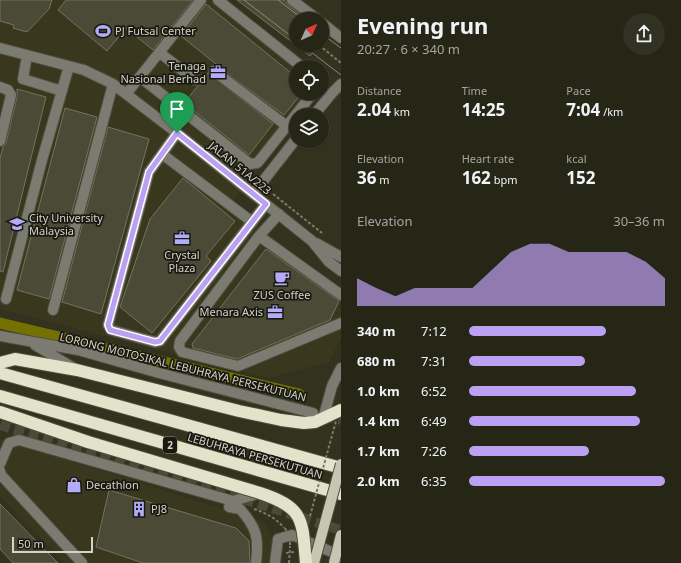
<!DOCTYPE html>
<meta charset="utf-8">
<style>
body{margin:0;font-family:"Noto Sans",sans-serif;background:#323224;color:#f1f3f6;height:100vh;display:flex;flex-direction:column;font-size:15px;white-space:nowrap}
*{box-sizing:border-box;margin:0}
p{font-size:13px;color:#a4a5a1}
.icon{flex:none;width:22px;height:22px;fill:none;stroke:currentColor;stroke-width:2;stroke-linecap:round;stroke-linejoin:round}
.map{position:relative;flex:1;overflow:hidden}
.panel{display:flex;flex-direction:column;background:#262617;width:340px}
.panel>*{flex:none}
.needle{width:26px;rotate:45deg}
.fabs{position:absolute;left:289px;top:12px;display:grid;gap:8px}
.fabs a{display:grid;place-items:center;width:40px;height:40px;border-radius:50%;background:#262617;box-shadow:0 1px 3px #0004,0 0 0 1px #424336;font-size:20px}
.scale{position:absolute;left:12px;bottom:10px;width:81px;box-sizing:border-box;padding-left:4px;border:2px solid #d3d4c8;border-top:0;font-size:11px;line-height:14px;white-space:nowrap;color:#d3d4c8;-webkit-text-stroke:3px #191911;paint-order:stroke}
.pin{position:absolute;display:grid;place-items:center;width:34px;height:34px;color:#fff;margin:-41px -17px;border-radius:50% 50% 50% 0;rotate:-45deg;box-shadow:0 0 4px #0007}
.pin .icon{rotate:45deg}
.round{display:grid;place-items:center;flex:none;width:42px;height:42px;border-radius:21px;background:#323224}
.headline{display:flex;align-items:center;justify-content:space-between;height:68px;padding:0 16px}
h1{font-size:22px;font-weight:700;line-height:30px}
.figures{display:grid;grid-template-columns:repeat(3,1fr);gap:6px;height:68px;padding:4px 16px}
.figures div{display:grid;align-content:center}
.figures b{font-size:17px;font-weight:700}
.figures small{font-size:11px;font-weight:400}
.figures p{font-size:11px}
.chart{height:112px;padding:8px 16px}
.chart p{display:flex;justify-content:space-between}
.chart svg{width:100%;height:72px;margin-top:4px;fill:#bca0f2;opacity:.7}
ul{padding:0 16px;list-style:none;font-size:13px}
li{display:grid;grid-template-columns:64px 48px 1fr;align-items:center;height:30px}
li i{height:10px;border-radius:5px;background:#bca0f2}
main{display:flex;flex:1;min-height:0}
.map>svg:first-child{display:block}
.built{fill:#39381e}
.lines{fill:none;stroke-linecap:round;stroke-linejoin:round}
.canal{stroke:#747101;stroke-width:11}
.building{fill:#4a4a36;stroke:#73735e}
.minor-tunnel{stroke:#4a4a38;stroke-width:10;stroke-dasharray:10 5;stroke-linecap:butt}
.minor-casing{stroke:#4f4f3d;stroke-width:12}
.highway-casing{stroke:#4f4f3d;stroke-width:14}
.path{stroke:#7a7b6b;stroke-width:2;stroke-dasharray:3 2;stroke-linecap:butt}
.minor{stroke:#7b7b72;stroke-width:10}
.highway{stroke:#e3e3cc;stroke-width:12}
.tram{stroke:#8a8a7b;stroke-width:1}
.major-bridge-casing{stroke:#4f4f3d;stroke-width:12;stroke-linecap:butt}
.highway-bridge-casing{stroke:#4f4f3d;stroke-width:14;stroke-linecap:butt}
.path-bridge{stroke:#7a7b6b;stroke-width:2;stroke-dasharray:3 2;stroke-linecap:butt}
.major-bridge{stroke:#c6c6b2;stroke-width:10}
.highway-bridge{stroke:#e3e3cc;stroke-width:12}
.route-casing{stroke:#fff;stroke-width:8}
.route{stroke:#bca0f2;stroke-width:5}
.labels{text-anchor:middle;stroke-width:3.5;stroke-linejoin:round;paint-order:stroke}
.shield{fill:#191911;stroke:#9b9c91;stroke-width:1}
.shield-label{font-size:10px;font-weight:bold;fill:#d3d4c8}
.poi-label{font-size:11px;fill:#d3d4c8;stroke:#191911;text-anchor:start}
.street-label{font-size:11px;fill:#d3d4c8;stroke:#191911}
</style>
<main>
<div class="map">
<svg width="341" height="563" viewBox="0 0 341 563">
<rect width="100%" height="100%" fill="#32321f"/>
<path class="built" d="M0,0H226L309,67H296V93H319L231,203L341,291V337L329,362L268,378L0,309Z
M0,439L264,522L280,552L279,563H65L0,496Z"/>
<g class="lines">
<path class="canal" d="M0,323L299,394"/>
</g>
<path class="building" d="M0,0H52L49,9L27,32L13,28L14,25L0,21Z
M66,0H193L153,50L126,28L107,51L58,10Z
M237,0H284L288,5L306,19H296V45H319L310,56Z
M206,4L296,77V93H302L284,115L215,65L216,64L181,36Z
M208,73L273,124L249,155L184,103Z
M17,89L46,97L3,272L0,271V158L3,147L6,143L17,97Z
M65,108L97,117L49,299L17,290Z
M108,127L149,139L101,314L62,302Z
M183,178L235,221L206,256L211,261L152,333L120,307L150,219Z
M266,249L339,301L330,320L237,359L193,348L192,344Z
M109,490L236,528L249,541L250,563H143L96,547Z
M0,504L45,550L58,563H13L0,549Z"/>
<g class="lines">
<path class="minor-tunnel" d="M324,416L341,420
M0,425L262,505L341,530"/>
<g class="minor-casing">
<path id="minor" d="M218,0L302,67
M292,0L317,19
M322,23L341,38
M0,48L84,70L113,84L177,133L312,241L329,262L341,271
M160,53L195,80
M27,55L23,79L62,91
M214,71L287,126
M140,77L250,164L257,163L259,161L313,93
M0,87L8,90L11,95L0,141
M127,93L201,0
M314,115L332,93L341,84
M177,133L149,172L108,325L111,330L155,342L160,341L266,204
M162,154L251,221
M253,194L296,139
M259,236L279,214
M316,243L341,257
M341,295L259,236L180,341L179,347L182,352L238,366L341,323
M6,299L42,160L69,66
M53,310L113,84
M0,336L78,350L159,373L313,413
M35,345L72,367
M323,419L332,386L341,368
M0,464L9,443L19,440L233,501L260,493
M0,471L1,475L82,563
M229,507L240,509C257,528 259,538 256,563
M275,563L278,539L292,535L341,556"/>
</g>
<g class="highway-casing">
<path id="highway" d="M0,363L15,359L77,370L239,411L281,420L304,423L315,422L341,410
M0,373L341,468
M0,396L341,494
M0,412L88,442"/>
</g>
<path class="path" d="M319,45L341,63
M273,194L322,233
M254,509C266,513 276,518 284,528
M286,553L294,552V550
M289,563L290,546"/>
<use href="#minor" class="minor"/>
<use href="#highway" class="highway"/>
<path class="tram" d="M244,0L296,40
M278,0L303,19
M322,34L341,48
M302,45L341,75"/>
<g class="major-bridge-casing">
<path id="major-bridge" d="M314,563L341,464
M334,563L341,535"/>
</g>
<g class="highway-bridge-casing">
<path id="highway-bridge" d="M88,442L260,493C305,508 302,520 306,563"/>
</g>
<path class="path-bridge" d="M310,516L336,421
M285,528L290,539V546"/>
<use href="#major-bridge" class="major-bridge"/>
<use href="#highway-bridge" class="highway-bridge"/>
</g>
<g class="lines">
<g class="route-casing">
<path id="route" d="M177,133L266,204L160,341L155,342L110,330L108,325L149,172Z"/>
</g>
<use href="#route" class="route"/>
</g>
<defs>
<g id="stadium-bare" transform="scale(1.2)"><path d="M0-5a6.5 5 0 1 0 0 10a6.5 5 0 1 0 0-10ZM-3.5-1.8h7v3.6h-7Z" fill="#b3adf9" stroke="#191911" stroke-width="2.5" paint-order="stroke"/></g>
<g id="office-bare" transform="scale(1.2)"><path d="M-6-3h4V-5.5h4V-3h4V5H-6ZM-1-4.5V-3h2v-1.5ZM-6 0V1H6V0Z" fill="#b3adf9" stroke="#191911" stroke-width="2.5" paint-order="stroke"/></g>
<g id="university-bare" transform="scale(1.2)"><path d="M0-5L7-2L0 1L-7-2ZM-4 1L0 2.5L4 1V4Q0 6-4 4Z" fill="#b3adf9" stroke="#191911" stroke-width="2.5" paint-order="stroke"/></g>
<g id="cafe-bare" transform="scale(1.2)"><path d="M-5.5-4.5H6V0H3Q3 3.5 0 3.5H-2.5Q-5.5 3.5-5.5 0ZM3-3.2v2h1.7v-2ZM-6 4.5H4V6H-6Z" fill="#b3adf9" stroke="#191911" stroke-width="2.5" paint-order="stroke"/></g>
<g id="shop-bare" transform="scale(1.2)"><path d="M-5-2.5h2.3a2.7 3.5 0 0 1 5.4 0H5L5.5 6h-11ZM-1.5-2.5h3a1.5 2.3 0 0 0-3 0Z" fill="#b3adf9" stroke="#191911" stroke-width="2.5" paint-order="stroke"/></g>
<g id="building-bare" transform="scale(1.2)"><path d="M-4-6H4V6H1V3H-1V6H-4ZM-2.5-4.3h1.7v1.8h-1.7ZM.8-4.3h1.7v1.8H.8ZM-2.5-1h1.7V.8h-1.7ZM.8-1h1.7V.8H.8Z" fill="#b3adf9" stroke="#191911" stroke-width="2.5" paint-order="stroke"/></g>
</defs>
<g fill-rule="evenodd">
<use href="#stadium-bare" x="103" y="31"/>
<use href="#office-bare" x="218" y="72"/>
<use href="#university-bare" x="17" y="224"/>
<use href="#office-bare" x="182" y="238"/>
<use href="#cafe-bare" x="282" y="278"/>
<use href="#office-bare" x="275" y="312"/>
<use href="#shop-bare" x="74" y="485"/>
<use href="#building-bare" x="139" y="509"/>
</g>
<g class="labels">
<rect class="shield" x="163" y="437" width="14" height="16" rx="3"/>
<g class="shield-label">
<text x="170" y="449">2</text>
</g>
<g class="poi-label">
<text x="115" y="35">PJ Futsal Center</text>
<text x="206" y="70" text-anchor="end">Tenaga<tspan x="206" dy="13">Nasional Berhad</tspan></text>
<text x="29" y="222">City University<tspan x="29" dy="13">Malaysia</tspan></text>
<text x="182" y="259" text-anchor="middle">Crystal<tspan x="182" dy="13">Plaza</tspan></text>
<text x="282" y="299" text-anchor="middle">ZUS Coffee</text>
<text x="263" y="316" text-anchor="end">Menara Axis</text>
<text x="86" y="489">Decathlon</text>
<text x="151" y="513">PJ8</text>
</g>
<g class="street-label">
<text transform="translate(240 168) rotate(39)" y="4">JALAN 51A/223</text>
<text transform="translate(183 367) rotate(14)" y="4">LORONG MOTOSIKAL LEBUHRAYA PERSEKUTUAN</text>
<text transform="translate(255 456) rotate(16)" y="4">LEBUHRAYA PERSEKUTUAN</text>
</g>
</g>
</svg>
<div class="fabs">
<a><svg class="needle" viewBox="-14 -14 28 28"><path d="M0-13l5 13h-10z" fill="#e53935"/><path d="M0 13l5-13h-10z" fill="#a4a5a1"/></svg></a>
<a><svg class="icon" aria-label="locate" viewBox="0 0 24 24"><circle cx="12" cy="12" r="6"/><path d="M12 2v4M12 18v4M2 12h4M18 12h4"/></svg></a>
<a><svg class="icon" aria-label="layers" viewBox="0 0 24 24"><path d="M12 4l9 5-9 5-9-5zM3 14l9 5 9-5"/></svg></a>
</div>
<div class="scale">50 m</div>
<div class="pin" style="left:177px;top:133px;background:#1e9e55"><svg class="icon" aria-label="arrive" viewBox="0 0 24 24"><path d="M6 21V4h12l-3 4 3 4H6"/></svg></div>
</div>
<section class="panel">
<div class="headline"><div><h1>Evening run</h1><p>20:27 · 6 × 340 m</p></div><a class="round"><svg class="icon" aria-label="share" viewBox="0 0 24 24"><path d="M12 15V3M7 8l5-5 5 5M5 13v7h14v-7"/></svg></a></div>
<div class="figures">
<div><p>Distance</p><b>2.04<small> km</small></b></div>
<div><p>Time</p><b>14:25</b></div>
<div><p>Pace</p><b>7:04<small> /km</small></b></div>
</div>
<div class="figures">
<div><p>Elevation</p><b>36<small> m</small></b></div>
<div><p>Heart rate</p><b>162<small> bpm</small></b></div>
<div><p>kcal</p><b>152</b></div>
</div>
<div class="chart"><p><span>Elevation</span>30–36 m</p>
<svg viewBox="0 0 160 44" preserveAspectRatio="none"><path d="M0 44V27L10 33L20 38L30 33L40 33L50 33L60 33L70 22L80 11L90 6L100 6L110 11L120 11L130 11L140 11L150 17L160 27V44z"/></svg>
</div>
<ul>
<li><b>340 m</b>7:12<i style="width:70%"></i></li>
<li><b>680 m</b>7:31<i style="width:59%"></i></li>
<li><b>1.0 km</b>6:52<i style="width:85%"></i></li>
<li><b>1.4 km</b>6:49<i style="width:87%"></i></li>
<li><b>1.7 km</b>7:26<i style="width:61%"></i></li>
<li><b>2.0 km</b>6:35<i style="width:100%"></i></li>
</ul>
</section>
</main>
